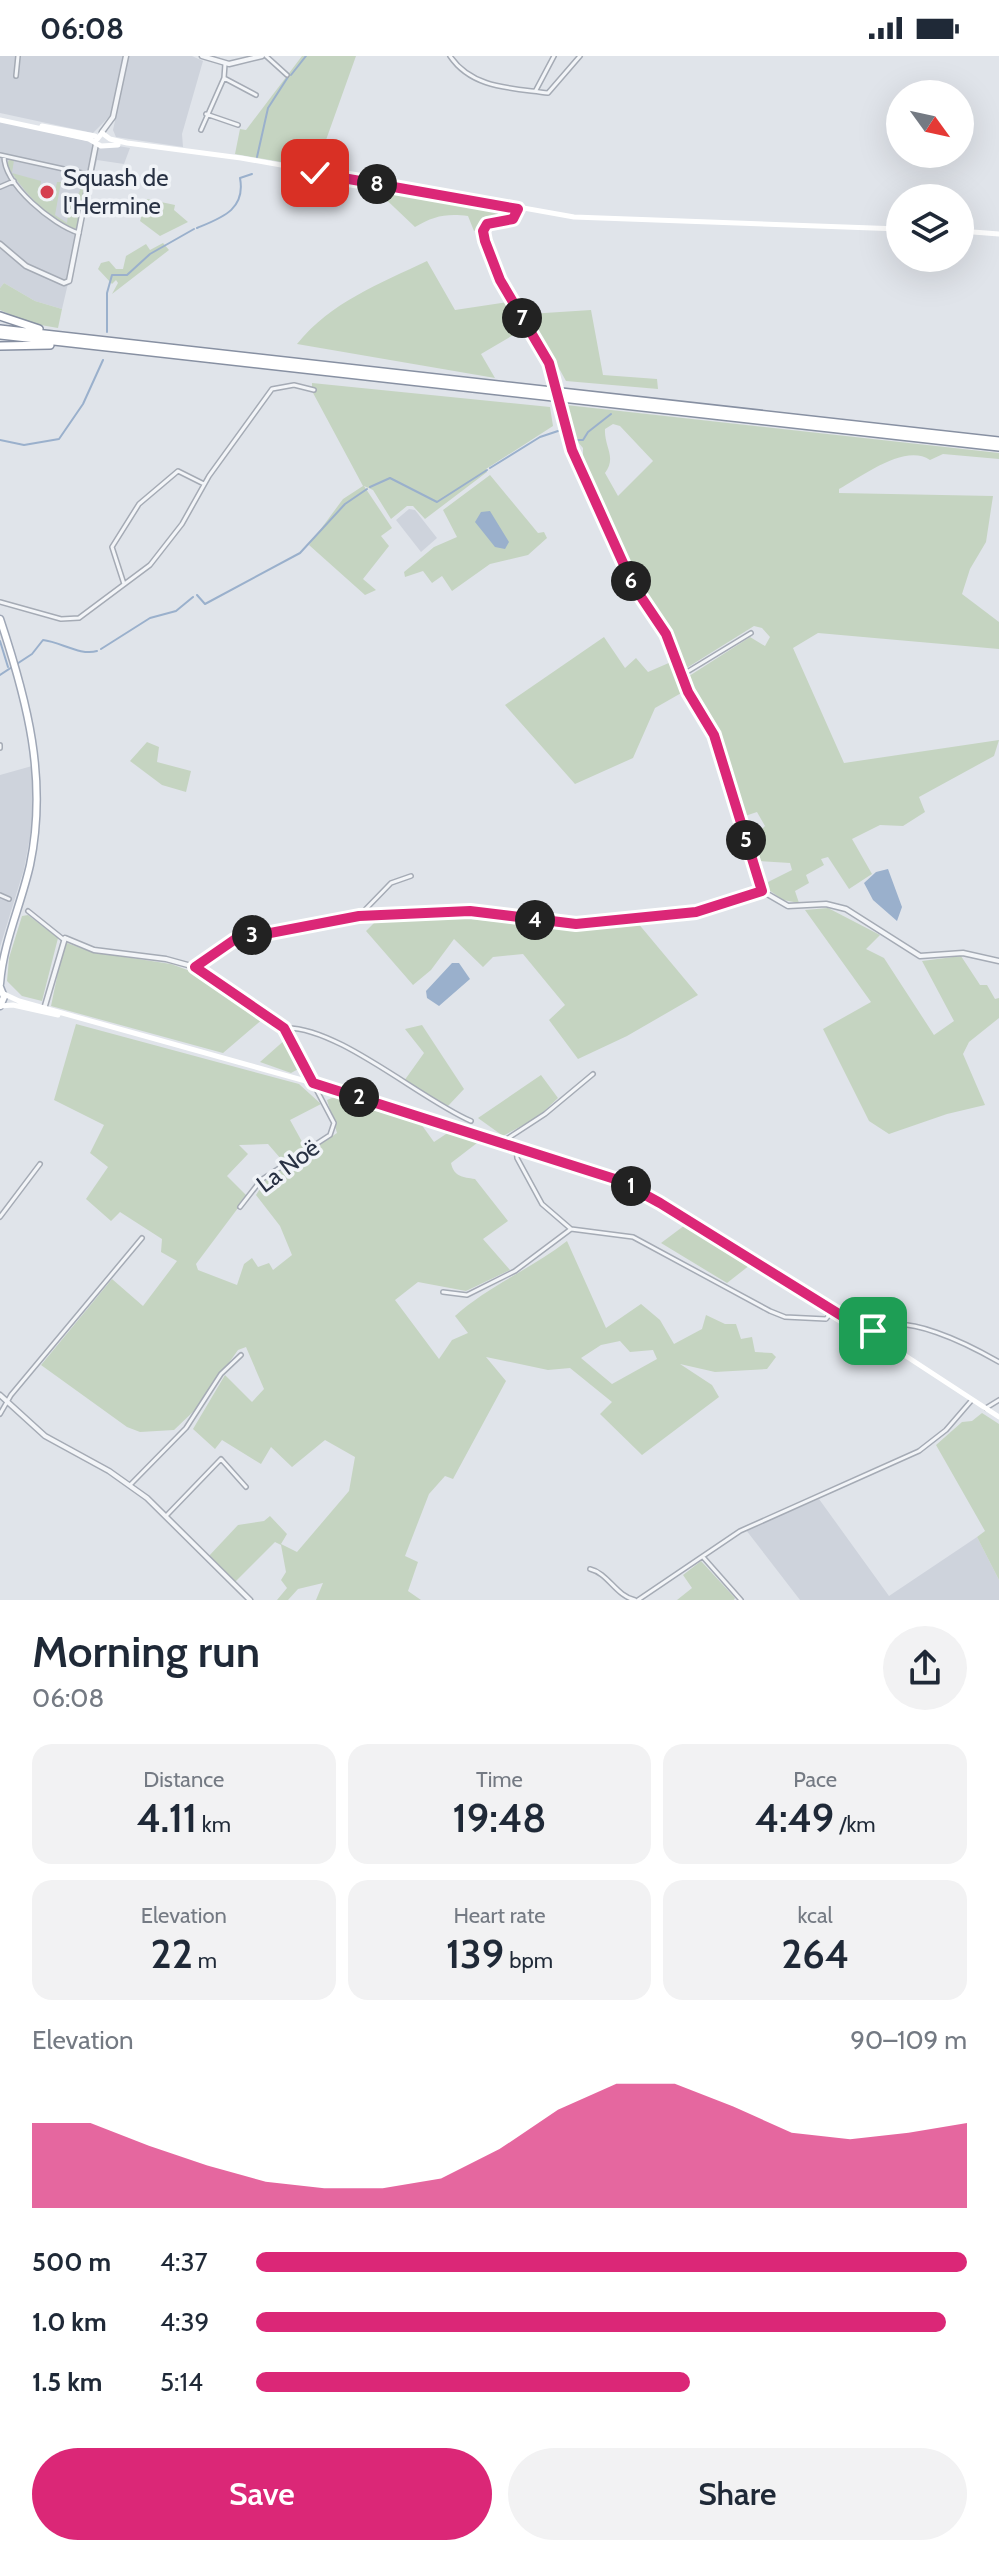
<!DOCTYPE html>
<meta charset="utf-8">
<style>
body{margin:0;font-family:Cabin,sans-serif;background:#f2f2f3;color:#1f2937;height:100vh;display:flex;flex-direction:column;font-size:30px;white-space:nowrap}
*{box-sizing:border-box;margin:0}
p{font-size:26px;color:#747a83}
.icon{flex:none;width:44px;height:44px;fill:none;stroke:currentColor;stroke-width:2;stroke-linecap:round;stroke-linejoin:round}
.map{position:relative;height:1544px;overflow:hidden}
.panel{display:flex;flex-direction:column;background:#fff;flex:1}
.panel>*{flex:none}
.needle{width:52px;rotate:123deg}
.buttons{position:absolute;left:886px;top:24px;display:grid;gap:16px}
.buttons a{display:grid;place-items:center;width:88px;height:88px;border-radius:50%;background:#fff;box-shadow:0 8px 32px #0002;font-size:40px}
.pin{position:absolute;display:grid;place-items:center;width:68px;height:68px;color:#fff;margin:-34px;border-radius:16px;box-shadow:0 4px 12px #0006}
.km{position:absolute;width:40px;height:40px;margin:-20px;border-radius:50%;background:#222;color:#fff;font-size:22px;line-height:40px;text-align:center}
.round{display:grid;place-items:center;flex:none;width:84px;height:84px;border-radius:42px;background:#f2f2f3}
.head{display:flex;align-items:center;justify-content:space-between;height:136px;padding:0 32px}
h1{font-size:44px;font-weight:600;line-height:60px}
.stats{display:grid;grid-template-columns:repeat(3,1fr);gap:12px;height:136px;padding:8px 32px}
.stats div{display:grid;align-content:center;border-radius:20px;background:#f2f2f3;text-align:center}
.stats b{font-size:40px;font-weight:600}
.stats small{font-size:22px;font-weight:400}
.stats p{font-size:22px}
.chart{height:224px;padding:16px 32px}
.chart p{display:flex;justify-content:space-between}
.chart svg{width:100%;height:144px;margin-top:8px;fill:#db2777;opacity:.7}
.action{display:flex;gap:16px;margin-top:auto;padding:16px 32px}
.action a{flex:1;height:92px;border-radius:48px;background:#db2777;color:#fff;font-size:32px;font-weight:600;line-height:92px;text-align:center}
.action a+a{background:#f2f2f3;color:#1f2937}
ul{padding:0 32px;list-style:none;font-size:26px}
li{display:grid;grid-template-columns:128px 96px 1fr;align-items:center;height:60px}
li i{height:20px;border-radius:10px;background:#db2777}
.status{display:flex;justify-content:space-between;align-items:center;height:56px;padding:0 40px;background:#fff;direction:ltr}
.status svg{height:22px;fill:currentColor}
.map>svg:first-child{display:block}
.built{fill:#ced3dc}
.green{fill:#c5d4c1;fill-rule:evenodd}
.water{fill:#9ab0cc}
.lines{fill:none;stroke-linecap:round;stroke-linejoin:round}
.stream{stroke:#9ab0cc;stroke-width:2}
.minor-casing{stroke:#a5abb5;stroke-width:6}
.tertiary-casing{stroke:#a5abb5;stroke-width:7}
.primary-casing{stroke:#9fa7b6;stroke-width:9}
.trunk-casing{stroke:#8790a2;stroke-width:10}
.minor{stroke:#f3f5f8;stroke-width:3}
.tertiary{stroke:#f3f5f8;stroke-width:4}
.secondary{stroke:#fff;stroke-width:5}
.primary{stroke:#fff;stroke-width:6}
.trunk{stroke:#fff;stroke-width:7}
.minor-bridge-casing{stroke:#a5abb5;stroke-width:6;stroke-linecap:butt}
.minor-bridge{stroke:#f3f5f8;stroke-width:3}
.route-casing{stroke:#fff;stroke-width:16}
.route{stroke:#db2777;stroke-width:10}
.poi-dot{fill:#d53f4f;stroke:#f0f3f7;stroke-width:3}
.labels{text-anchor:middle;stroke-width:7;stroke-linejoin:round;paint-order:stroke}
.poi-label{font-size:24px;fill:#283143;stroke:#f0f3f7;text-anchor:start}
.street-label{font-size:24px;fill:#283143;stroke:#f0f3f7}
</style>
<div class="status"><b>06:08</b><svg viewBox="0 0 49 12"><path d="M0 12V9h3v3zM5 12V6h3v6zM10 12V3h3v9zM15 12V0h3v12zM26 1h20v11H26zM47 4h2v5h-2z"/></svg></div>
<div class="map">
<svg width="999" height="1544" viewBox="0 0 999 1544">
<rect width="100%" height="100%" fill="#e0e4ea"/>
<path class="built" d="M0,0H192L203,5L182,78L183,91L116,81L113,74L115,65L110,60L93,77L0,57Z
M0,65L92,86L101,92L112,89L130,92L124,108L97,104L62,253L35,245L4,227L0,232Z
M409,453L415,454L437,482L421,496L396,464Z
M32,710V770L24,813L0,891V719Z
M819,1443L889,1540L977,1481L999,1524V1544H800L746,1474Z"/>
<path class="green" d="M302,0H356L316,112L235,98L240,73L246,74Z
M9,104H14L12,117L41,125L39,142L53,145L57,126H61L55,159L67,167L68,159L64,158L68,140L76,144L82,129L79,121L87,120L78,172C58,177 14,125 7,108Z
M375,133L503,156L506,161L488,164L474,175L468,160C447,157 433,160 415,171Z
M147,143L175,149L174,154L188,166L160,180L140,165Z
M163,187L169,194L112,238L118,227L116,224L112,228L98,213L101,207L109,205L116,213H123L126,200L146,188L150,194Z
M427,205L455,254L508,246L515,278L481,298L495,322L297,288C331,246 379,228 427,205Z
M4,227L35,245L62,253L58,272L29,267L0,254V232Z
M591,254L603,319L657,323L658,333L566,325L529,258Z
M312,327L550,351L553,370L486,413L487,416L425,463L413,450H407L391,463L373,434L364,430L392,472L381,480L389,490L363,523L376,534L365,539L309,489L343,443L363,430L312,335Z
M566,349L999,397V403L943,398L930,404C905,387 863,420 839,433V437L993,440L986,486L970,513L962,538L999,566V593L818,577L793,592L844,707L999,684L994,700L919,741L925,756L903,770L880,769L852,783L872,818L849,833L828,801L821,803L824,809L806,819L809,827L795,835L799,847L783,844L769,834L768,826L792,814L790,807L759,805L750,785L765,770L757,756L742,761L715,677L686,622L750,581L765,590L770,581L762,572L754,570L685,613L669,577L634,526L583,408V392L572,379ZM613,368L620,370L653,405L618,440L605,417C617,401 604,391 605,373Z
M490,419L538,477L544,476L547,482L528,499L490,508L452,535L442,520L432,527L423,515L405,521L404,516L434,491L457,481L443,454Z
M604,581L625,612L636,602L648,616L671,606L683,636L655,652L633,702L575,728L505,649Z
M147,686L159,691L157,706L191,715L186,736L162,729L130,705Z
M828,852L880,879L866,893L884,902L934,979L954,965L922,905L961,900L980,929H987L995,943L999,942V962L969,986L963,998L985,1049L947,1058L889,1078L869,1065L823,973L871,946L805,854Z
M28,859L58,882L42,945L22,940L7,925L9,902L22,860Z
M462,862L553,872L637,866L698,939L627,980L578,1003L549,964L565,949L523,898L493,901L483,911L454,883L431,914L413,929L366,875L375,866Z
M67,887L92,896L171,908L193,916L264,962L223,997L51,950L63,892Z
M76,968L299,1028L321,1048L290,1064L305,1091L281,1103L268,1088L239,1089L248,1098L227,1120L247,1140L196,1208L198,1214L237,1229L244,1208L252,1202L258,1211L269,1207L273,1214L292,1199L280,1170L256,1139L265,1125L337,1077L327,1044L337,1040L421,1068L434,1086L449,1076L477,1087L451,1107C454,1121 463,1121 475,1123L508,1165L483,1183L510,1214L466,1235L418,1226L395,1244L439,1303L452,1284L468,1277L455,1260C488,1230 531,1213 567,1185L606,1272L641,1248L660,1264L674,1288L702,1273L706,1259L725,1268H736L741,1283L752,1281L755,1296L772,1297L776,1301L767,1313L715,1316L680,1308L712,1329L719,1341L642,1399L600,1358L612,1346L570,1312L548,1314L486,1301L506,1325L453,1423L445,1420L429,1438L405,1500L418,1506L408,1535L421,1544H316L323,1527L298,1533L288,1544H277L287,1532L281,1524L286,1516L281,1489L275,1486L235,1526L208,1501L238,1469L264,1465L270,1460L287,1478L281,1488L297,1496L349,1435L355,1401L325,1384L292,1411L271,1391L261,1408L222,1384L215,1393L193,1373L225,1319L252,1346L264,1333L246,1291L238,1294L196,1353L174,1374L140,1376L127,1371L41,1309L112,1223L143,1250L177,1205L161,1196L162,1183L120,1156L111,1165L86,1143L108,1111L90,1097L104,1069L54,1044ZM620,1285L630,1296L653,1294L657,1303L612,1328L581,1302L601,1289Z
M422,969L464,1033L448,1050L404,1025L424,997L405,973Z
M287,982L302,1011L291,1017L260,1006Z
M541,1019L558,1042L538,1061L503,1080L478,1062Z
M685,1169L750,1209L727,1227L661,1187Z
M982,1357L999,1368V1524L977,1481L985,1475L936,1389L962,1366L972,1365Z
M701,1505L735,1542L734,1544H677L692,1532L683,1519Z"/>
<path class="water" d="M490,455L509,486L505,493L495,491L475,466L481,456Z
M888,813L902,851L897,865L873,844L864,827L876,816Z
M452,907H459L470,923L439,950L427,942L426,935Z"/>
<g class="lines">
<path class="stream" d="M291,19L306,0
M257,101L268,52L288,21
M197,172C221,162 246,154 240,122L252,118
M107,276V237L112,219H127L150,198L194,173
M0,384L24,389L59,383L83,348L103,304
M572,384H583L588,376L611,358
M490,412L540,381L558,375
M370,431L390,422L437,446L487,414
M197,539L205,548L300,497L345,448L367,433
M0,585L8,611
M101,593L150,562L176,555L193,541
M0,619L32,598L43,584C61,586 80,600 97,595"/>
<g class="minor-casing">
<path id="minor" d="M266,0L287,19
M450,0C472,33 513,32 548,37L580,0
M16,20L18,0
M224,22L256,39
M536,34L554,0
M206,58L238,69
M201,74L224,22L225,8
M0,99L91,119
M4,100C4,129 53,169 79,177
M0,131L14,125
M518,153L513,163L487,168C471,195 531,270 544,296C549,306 552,316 555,326
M561,351L572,394L633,529L666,578L688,636L714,679L762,835
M124,528L112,491L139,448L178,415L204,428
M0,546L61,563L79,562L150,509L182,468L209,420L272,333L294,329L314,334
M682,619L751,577
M0,689V692
M0,839L9,843
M28,855L63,883
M359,860L391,827L411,820
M195,912L284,972L334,1067L330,1079L261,1124L240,1151
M284,972C336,969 420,1043 471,1065
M502,1086L545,1058L593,1018
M516,1091L517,1102L542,1148L571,1173L633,1181L770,1255L785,1261L826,1263L834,1253
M0,1161L40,1108
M443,1236L467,1239L515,1215L571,1173
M873,1276C900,1252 973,1291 999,1306
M986,1352L999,1344
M0,1358L11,1339L142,1182
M130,1429L186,1372L221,1318L241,1299
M166,1460L221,1403L246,1431
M703,1501L741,1544
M590,1513C608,1517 616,1540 635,1544
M638,1544L740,1475L919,1395L946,1374L971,1345"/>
</g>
<g class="tertiary-casing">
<path id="tertiary" d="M202,0L229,8L262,0
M102,76L113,61L126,0
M0,188L26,210L64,227L69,225L96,88
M44,953L65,882L94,894L166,903L195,911L234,884L359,860L470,855L576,868L696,856L762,835L788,850L826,848L846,853L920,900L963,897L999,905
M0,1339L45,1380L109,1415L147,1442L250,1544"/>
</g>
<g class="primary-casing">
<path id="primary" d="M0,563C27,644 48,723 30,809C21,849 3,887 0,928
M0,931L4,941L0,950"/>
</g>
<g class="trunk-casing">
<path id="trunk" d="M0,260L39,273
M0,273L999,385
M0,279L999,391
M0,290L50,289"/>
</g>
<use href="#minor" class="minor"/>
<use href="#tertiary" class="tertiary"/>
<path class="secondary" d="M0,64L89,83L101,90L118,89
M42,70L95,80
M95,86L102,77L110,83L127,87L241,102L574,161L900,173
M960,175L999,178
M4,938L19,945L313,1027L618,1124L834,1253L999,1361
M0,950L13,949L58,959"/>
<use href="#primary" class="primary"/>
<use href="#trunk" class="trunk"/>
<g class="minor-bridge-casing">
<path id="minor-bridge" d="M555,326L560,350"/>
</g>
<use href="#minor-bridge" class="minor-bridge"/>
</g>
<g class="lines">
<g class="route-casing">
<path id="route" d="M315,117L518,153L513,163L487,168L483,175L485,185L500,224L549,307L572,394L587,427L633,529L666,578L688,636L714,679L762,835L696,856L576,868L470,855L359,860L234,884L195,911L284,972L313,1027L618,1124L660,1147L871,1278L873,1275"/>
</g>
<use href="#route" class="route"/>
</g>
<circle class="poi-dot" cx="47" cy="136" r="8"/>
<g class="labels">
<g class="poi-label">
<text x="63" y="130">Squash de<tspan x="63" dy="28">l'Hermine</tspan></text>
</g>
<g class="street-label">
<text transform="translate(288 1110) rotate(-37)" y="8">La Noë</text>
</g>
</g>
</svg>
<div class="buttons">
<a><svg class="needle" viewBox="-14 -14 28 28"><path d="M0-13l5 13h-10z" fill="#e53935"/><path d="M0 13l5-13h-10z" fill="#747a83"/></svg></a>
<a><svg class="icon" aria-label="layers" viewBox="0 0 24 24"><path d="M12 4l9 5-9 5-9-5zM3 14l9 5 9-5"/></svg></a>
</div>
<div class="pin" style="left:873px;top:1275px;background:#1e9e55"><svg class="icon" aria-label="arrive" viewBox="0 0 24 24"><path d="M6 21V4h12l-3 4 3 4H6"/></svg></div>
<div class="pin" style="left:315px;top:117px;background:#d93025"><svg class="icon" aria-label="check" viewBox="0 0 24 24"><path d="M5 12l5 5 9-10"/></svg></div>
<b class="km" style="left:631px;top:1130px">1</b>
<b class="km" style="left:359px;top:1041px">2</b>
<b class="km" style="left:252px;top:879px">3</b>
<b class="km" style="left:535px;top:864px">4</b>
<b class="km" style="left:746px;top:784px">5</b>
<b class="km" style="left:631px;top:525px">6</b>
<b class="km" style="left:522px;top:262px">7</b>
<b class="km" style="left:377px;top:128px">8</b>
</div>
<section class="panel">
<div class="head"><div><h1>Morning run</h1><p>06:08</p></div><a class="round"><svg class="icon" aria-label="share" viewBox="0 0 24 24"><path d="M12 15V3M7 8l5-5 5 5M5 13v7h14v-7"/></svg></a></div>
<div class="stats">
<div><p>Distance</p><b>4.11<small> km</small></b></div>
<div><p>Time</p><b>19:48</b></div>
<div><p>Pace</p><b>4:49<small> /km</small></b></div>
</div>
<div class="stats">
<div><p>Elevation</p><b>22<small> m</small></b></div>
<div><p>Heart rate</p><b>139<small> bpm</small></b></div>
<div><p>kcal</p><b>264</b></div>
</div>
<div class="chart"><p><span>Elevation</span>90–109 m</p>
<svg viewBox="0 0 160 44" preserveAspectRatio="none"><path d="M0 44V18L10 18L20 25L30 31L40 36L50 38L60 38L70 35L80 26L90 14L100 6L110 6L120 13L130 21L140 23L150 21L160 18V44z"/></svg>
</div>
<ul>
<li><b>500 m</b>4:37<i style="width:100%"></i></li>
<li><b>1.0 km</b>4:39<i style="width:97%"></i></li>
<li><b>1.5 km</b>5:14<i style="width:61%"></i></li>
</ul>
<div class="action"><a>Save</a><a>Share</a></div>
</section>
